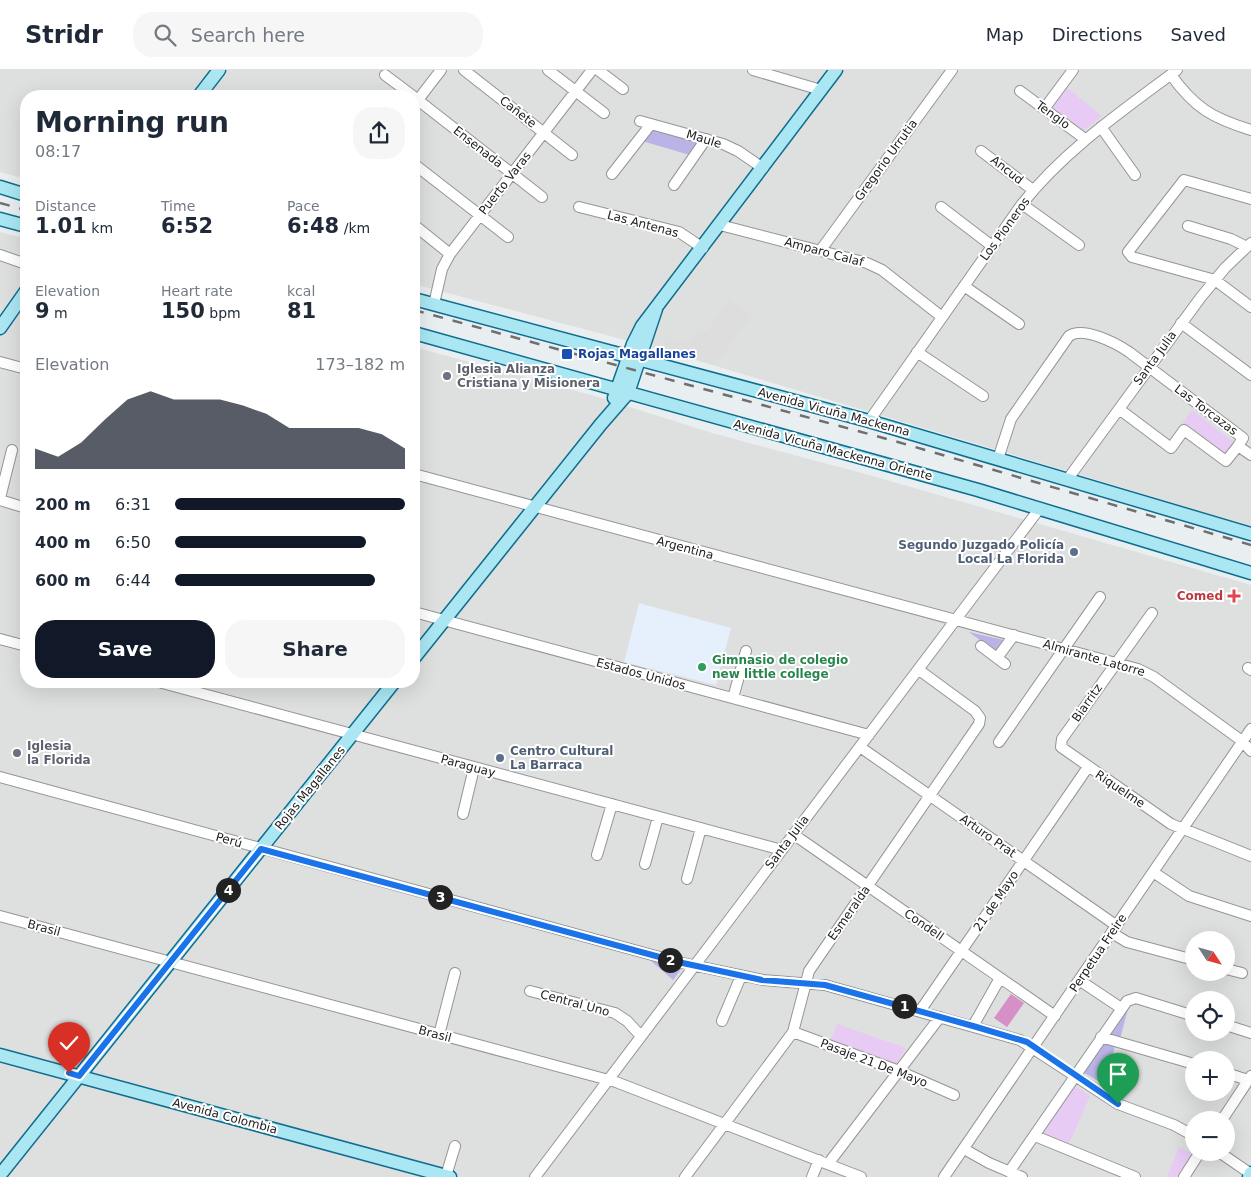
<!DOCTYPE html>
<meta charset="utf-8">
<style>
body{margin:0;font-family:"DejaVu Sans",sans-serif;background:#f6f6f7;color:#1f2937;height:100vh;display:flex;flex-direction:column;font-size:19px;white-space:nowrap}
*{box-sizing:border-box;margin:0}
p{font-size:16px;color:#747a83}
.icon{flex:none;width:28px;height:28px;fill:none;stroke:currentColor;stroke-width:2;stroke-linecap:round;stroke-linejoin:round}
.map{position:relative;flex:1;overflow:hidden}
.drawer{position:absolute;left:20px;top:20px;width:400px;height:598px;display:flex;flex-direction:column;background:#fff;border-radius:20px;box-shadow:0 5px 20px #0002}
.drawer>*{flex:none}
.needle{width:32px;rotate:126deg}
.tools{position:absolute;left:1185px;top:861px;display:grid;gap:10px}
.tools a{display:grid;place-items:center;width:50px;height:50px;border-radius:50%;background:#fff;box-shadow:0 5px 20px #0002;font-size:25px}
.pin{position:absolute;display:grid;place-items:center;width:42px;height:42px;color:#fff;margin:-51px -21px;border-radius:50% 50% 50% 0;rotate:-45deg;box-shadow:0 0 5px #0007}
.pin .icon{rotate:45deg}
.km{position:absolute;width:25px;height:25px;margin:-12px;border-radius:50%;background:#222;color:#fff;font-size:14px;line-height:25px;text-align:center}
.round{display:grid;place-items:center;flex:none;width:52px;height:52px;border-radius:20px;background:#f6f6f7}
.summary{display:flex;align-items:center;justify-content:space-between;height:85px;padding:0 15px}
h1{font-size:28px;font-weight:600;line-height:38px}
.figures{display:grid;grid-template-columns:repeat(3,1fr);gap:8px;height:85px;padding:5px 15px}
.figures div{display:grid;align-content:center}
.figures b{font-size:21px;font-weight:600}
.figures small{font-size:14px;font-weight:400}
.figures p{font-size:14px}
.chart{height:140px;padding:10px 15px}
.chart p{display:flex;justify-content:space-between}
.chart svg{width:100%;height:90px;margin-top:5px;fill:#111827;opacity:.7}
.button{display:flex;gap:10px;margin-top:auto;padding:10px 15px}
.button a{flex:1;height:58px;border-radius:20px;background:#111827;color:#fff;font-size:20px;font-weight:600;line-height:58px;text-align:center}
.button a+a{background:#f6f6f7;color:#1f2937}
ul{padding:0 15px;list-style:none;font-size:16px}
li{display:grid;grid-template-columns:80px 60px 1fr;align-items:center;height:38px}
li i{height:12px;border-radius:6px;background:#111827}
header{display:flex;align-items:center;gap:30px;box-sizing:border-box;height:70px;padding:0 25px;background:#fff;border-bottom:1px solid #e0e1e3}
header strong{font-size:24px}
nav{display:flex;gap:28px;margin-inline-start:auto;font-size:18px}
.search{width:350px;height:45px;background:#f6f6f7;display:flex;align-items:center;gap:12px;box-sizing:border-box;padding:0 18px;border-radius:20px;color:#747a83;font-size:19px}
.map>svg:first-child{display:block}
.residential{fill:#dedfdf;fill-rule:evenodd}
.education{fill:#e6effc}
.grass{fill:#b9b4e5}
.park{fill:#e7cbf5}
.pitch{fill:#d78fc8}
.parking{fill:#ddd}
.lines{fill:none;stroke-linecap:round;stroke-linejoin:round}
.minor-casing{stroke:#959595;stroke-width:12}
.major-casing{stroke:#0f6d8f;stroke-width:15}
.minor{stroke:#fff;stroke-width:10}
.major{stroke:#aae7f3;stroke-width:12}
.rail{stroke:#6f6f6f;stroke-width:2.5;stroke-dasharray:10 10;stroke-linecap:butt}
.route-casing{stroke:#fff;stroke-width:10}
.route{stroke:#1a73e8;stroke-width:6}
.transit-dot{fill:#1a4fb4;stroke:#fff;stroke-width:2}
.worship-dot{fill:#6b7280;stroke:#fff;stroke-width:2}
.service-dot{fill:#5c6f8a;stroke:#fff;stroke-width:2}
.health-dot{fill:#e0444e;stroke:#fff;stroke-width:2}
.leisure-dot{fill:#2e9e5b;stroke:#fff;stroke-width:2}
.labels{text-anchor:middle;stroke-width:4;stroke-linejoin:round;paint-order:stroke}
.street-label{font-size:12px;fill:#212121;stroke:#fff}
.transit-label{font-size:12px;font-weight:bold;fill:#164399;stroke:#fff;text-anchor:start}
.worship-label{font-size:12px;font-weight:bold;fill:#5b616d;stroke:#fff;text-anchor:start}
.service-label{font-size:12px;font-weight:bold;fill:#4e5e75;stroke:#fff;text-anchor:end}
.health-label{font-size:12px;font-weight:bold;fill:#be3a42;stroke:#fff;text-anchor:end}
.leisure-label{font-size:12px;font-weight:bold;fill:#27864d;stroke:#fff;text-anchor:start}
</style>
<header>
<strong>Stridr</strong>
<div class="search"><svg class="icon" aria-label="search" viewBox="0 0 24 24"><circle cx="10" cy="10" r="6"/><path d="M15 15l6 6"/></svg>Search here</div>
<nav><a>Map</a><a>Directions</a><a>Saved</a></nav>
</header>
<div class="map">
<svg width="1251" height="1107" viewBox="0 0 1251 1107">
<rect width="100%" height="100%" fill="#e9eef0"/>
<path class="residential" d="M0,0H1251V456L659,279L414,214V26H26V109L0,102Z
M0,162L26,169V611H414V277L598,327L712,363L869,405L1251,515V1107H0ZM1194,870H1226V902H1194ZM1194,930H1226V962H1194ZM1194,990H1226V1022H1194ZM1194,1050H1226V1082H1194Z"/>
<path class="education" d="M639,533L731,558L716,615L624,592Z"/>
<path class="grass" d="M651,58L699,72L690,85L642,71Z
M969,562L1008,571L996,582Z
M650,890L682,898L673,910Z
M1129,935L1120,969L1105,965Z
M1102,972L1115,976L1110,994L1130,1000L1125,1022L1103,1014L1083,1002Z"/>
<path class="park" d="M1066,17L1102,46L1082,62L1051,39Z
M1192,340L1235,373L1225,386L1182,354Z
M837,954L906,978L894,997L830,972Z
M1074,1015L1090,1026L1068,1076L1043,1064Z
M1179,1077L1194,1084L1180,1107H1167Z"/>
<path class="pitch" d="M1011,924L1024,933L1007,957L994,948Z"/>
<path class="parking" d="M729,229L752,245L715,295L659,279L667,269L690,272L699,260L706,262Z"/>
<g class="lines">
<g class="minor-casing">
<path id="minor" d="M464,0L572,85
M548,0L604,43
M598,0L623,19
M753,0L821,20
M385,5L413,26
M1171,5C1195,38 1212,48 1251,60
M1020,21L1085,69
M414,27L542,127
M414,35L441,0
M1044,39L1073,0
M640,51L723,74L738,81L763,98
M1101,57L1135,105
M981,81L1033,120
M414,94L508,167
M612,104L651,54
M674,115L706,69
M1251,129L1184,110L1128,182L1132,187L1215,210L1251,237
M1022,134L1079,175
M579,137L679,162L703,178
M941,137L992,176
M414,155L450,184
M720,155L867,193L882,200L942,247
M1188,156L1231,169L1247,177
M820,181L952,0
M0,185L26,194
M964,216L1019,254
M434,234L442,199L450,184L592,0
M1181,253L1251,305
M917,282L983,326
M0,292L26,299
M1119,339L1171,378L1184,360L1226,391L1238,376
M869,351L1022,134C1065,80 1122,41 1177,0
M998,389L1011,349L1069,266C1083,256 1116,273 1129,282L1243,368L1238,376L1251,385
M414,404L1138,599L1154,607L1242,671L1251,681
M1067,410L1201,227L1225,198L1251,173
M0,428L12,380
M0,430L26,438
M414,542L869,665
M1152,543L1062,669L1061,677L1171,754L1251,786
M0,569L26,576
M981,576L1005,594
M997,588L1014,565
M1248,598L1251,600
M155,611L782,780
M733,628L746,581
M999,672L1100,527
M860,677L1117,856
M0,707L678,892L763,910L825,915L1020,970L1118,1034L1174,1055L1194,1066
M463,744L474,698
M793,764L1055,946
M597,785L612,734
M645,794L658,747
M1153,802L1189,826L1251,846
M687,809L701,758
M0,846L616,1012L861,1107
M1112,863L1127,872L1194,890
M1226,899L1242,903
M1079,910L1121,938
M530,921L615,943L627,951L641,966
M920,941L1088,697
M722,951L741,906
M1226,955L1251,963
M973,956L1000,908
M793,962L899,1001L954,1025
M439,965L455,903
M1101,967L1194,994
M1226,1003L1248,1010
M1222,1050L1251,1006
M1035,1066L1135,1107
M964,1079L989,1093L1022,1107
M1219,1082L1251,1104
M828,1094L940,947
M1009,1102L1127,931L1136,928L1194,946
M446,1106L455,1076
M535,1107L1040,438
M685,1107L793,962L809,901L979,654L980,648L975,641L919,600
M812,1107L819,1090
M944,1107L1251,659
M1184,1107L1200,1082"/>
</g>
<g class="major-casing">
<path id="major" d="M199,26L219,0
M0,117L26,125
M0,149L26,156
M414,229L869,351L1251,464
M0,258L26,221
M414,263L978,420L1251,503
M614,328L633,274L642,256L836,0
M414,588L601,354L628,323L656,239
M0,985L450,1107
M0,1105L395,611
M1249,1107L1251,1103"/>
</g>
<use href="#minor" class="minor"/>
<use href="#major" class="major"/>
<path class="rail" d="M0,133L26,140
M414,240L898,372L1251,475"/>
</g>
<g class="lines">
<g class="route-casing">
<path id="route" d="M69,1003L79,1006L261,779L678,892L762,910L825,915L973,956L1027,972L1118,1034"/>
</g>
<use href="#route" class="route"/>
</g>
<rect class="transit-dot" x="561" y="278" width="12" height="12" rx="2.5"/>
<g class="worship-dot">
<circle cx="447" cy="306" r="5"/>
<circle cx="17" cy="683" r="5"/>
</g>
<g class="service-dot">
<circle cx="1074" cy="482" r="5"/>
<circle cx="500" cy="688" r="5"/>
</g>
<path class="health-dot" d="M1231.5 518.5h5v5h5v5h-5v5h-5v-5h-5v-5h5z"/>
<circle class="leisure-dot" cx="702" cy="597" r="5"/>
<g class="labels">
<g class="street-label">
<text transform="translate(518 42) rotate(38)" y="4">Cañete</text>
<text transform="translate(1053 45) rotate(36)" y="4">Tenglo</text>
<text transform="translate(704 69) rotate(17)" y="4">Maule</text>
<text transform="translate(478 77) rotate(38)" y="4">Ensenada</text>
<text transform="translate(886 90) rotate(-54)" y="4">Gregorio Urrutia</text>
<text transform="translate(1007 100) rotate(38)" y="4">Ancud</text>
<text transform="translate(505 113) rotate(-52)" y="4">Puerto Varas</text>
<text transform="translate(643 154) rotate(15)" y="4">Las Antenas</text>
<text transform="translate(1005 159) rotate(-54)" y="4">Los Pioneros</text>
<text transform="translate(824 182) rotate(15)" y="4">Amparo Calaf</text>
<text transform="translate(1155 288) rotate(-54)" y="4">Santa Julia</text>
<text transform="translate(1206 340) rotate(37)" y="4">Las Torcazas</text>
<text transform="translate(834 342) rotate(15)" y="4">Avenida Vicuña Mackenna</text>
<text transform="translate(833 380) rotate(15)" y="4">Avenida Vicuña Mackenna Oriente</text>
<text transform="translate(685 478) rotate(15)" y="4">Argentina</text>
<text transform="translate(1094 588) rotate(16)" y="4">Almirante Latorre</text>
<text transform="translate(641 604) rotate(15)" y="4">Estados Unidos</text>
<text transform="translate(1087 633) rotate(-55)" y="4">Biarritz</text>
<text transform="translate(468 696) rotate(15)" y="4">Paraguay</text>
<text transform="translate(310 718) rotate(-51)" y="4">Rojas Magallanes</text>
<text transform="translate(1120 719) rotate(34)" y="4">Riquelme</text>
<text transform="translate(988 766) rotate(35)" y="4">Arturo Prat</text>
<text transform="translate(229 770) rotate(16)" y="4">Perú</text>
<text transform="translate(787 772) rotate(-53)" y="4">Santa Julia</text>
<text transform="translate(996 831) rotate(-56)" y="4">21 de Mayo</text>
<text transform="translate(849 843) rotate(-55)" y="4">Esmeralda</text>
<text transform="translate(924 855) rotate(35)" y="4">Condell</text>
<text transform="translate(44 858) rotate(15)" y="4">Brasil</text>
<text transform="translate(1098 883) rotate(-56)" y="4">Perpetua Freire</text>
<text transform="translate(575 933) rotate(15)" y="4">Central Uno</text>
<text transform="translate(435 964) rotate(15)" y="4">Brasil</text>
<text transform="translate(874 993) rotate(21)" y="4">Pasaje 21 De Mayo</text>
<text transform="translate(225 1046) rotate(15)" y="4">Avenida Colombia</text>
</g>
<g class="transit-label">
<text x="578" y="288">Rojas Magallanes</text>
</g>
<g class="worship-label">
<text x="457" y="303">Iglesia Alianza<tspan x="457" dy="14">Cristiana y Misionera</tspan></text>
<text x="27" y="680">Iglesia<tspan x="27" dy="14">la Florida</tspan></text>
</g>
<g class="service-label">
<text x="1064" y="479">Segundo Juzgado Policía<tspan x="1064" dy="14">Local La Florida</tspan></text>
<text x="510" y="685" text-anchor="start">Centro Cultural<tspan x="510" dy="14">La Barraca</tspan></text>
</g>
<g class="health-label">
<text x="1223" y="530">Comed</text>
</g>
<g class="leisure-label">
<text x="712" y="594">Gimnasio de colegio<tspan x="712" dy="14">new little college</tspan></text>
</g>
</g>
</svg>
<div class="tools">
<a><svg class="needle" viewBox="-14 -14 28 28"><path d="M0-13l5 13h-10z" fill="#e53935"/><path d="M0 13l5-13h-10z" fill="#747a83"/></svg></a>
<a><svg class="icon" aria-label="locate" viewBox="0 0 24 24"><circle cx="12" cy="12" r="6"/><path d="M12 2v4M12 18v4M2 12h4M18 12h4"/></svg></a>
<a>+</a>
<a>−</a>
</div>
<div class="pin" style="left:1118px;top:1034px;background:#1e9e55"><svg class="icon" aria-label="arrive" viewBox="0 0 24 24"><path d="M6 21V4h12l-3 4 3 4H6"/></svg></div>
<div class="pin" style="left:69px;top:1003px;background:#d93025"><svg class="icon" aria-label="check" viewBox="0 0 24 24"><path d="M5 12l5 5 9-10"/></svg></div>
<b class="km" style="left:904px;top:936px">1</b>
<b class="km" style="left:670px;top:890px">2</b>
<b class="km" style="left:440px;top:827px">3</b>
<b class="km" style="left:228px;top:820px">4</b>
<section class="drawer">
<div class="summary"><div><h1>Morning run</h1><p>08:17</p></div><a class="round"><svg class="icon" aria-label="share" viewBox="0 0 24 24"><path d="M12 15V3M7 8l5-5 5 5M5 13v7h14v-7"/></svg></a></div>
<div class="figures">
<div><p>Distance</p><b>1.01<small> km</small></b></div>
<div><p>Time</p><b>6:52</b></div>
<div><p>Pace</p><b>6:48<small> /km</small></b></div>
</div>
<div class="figures">
<div><p>Elevation</p><b>9<small> m</small></b></div>
<div><p>Heart rate</p><b>150<small> bpm</small></b></div>
<div><p>kcal</p><b>81</b></div>
</div>
<div class="chart"><p><span>Elevation</span>173–182 m</p>
<svg viewBox="0 0 160 44" preserveAspectRatio="none"><path d="M0 44V34L10 38L20 31L30 20L40 10L50 6L60 10L70 10L80 10L90 13L100 17L110 24L120 24L130 24L140 24L150 27L160 34V44z"/></svg>
</div>
<ul>
<li><b>200 m</b>6:31<i style="width:100%"></i></li>
<li><b>400 m</b>6:50<i style="width:83%"></i></li>
<li><b>600 m</b>6:44<i style="width:87%"></i></li>
</ul>
<div class="button"><a>Save</a><a>Share</a></div>
</section>
</div>
